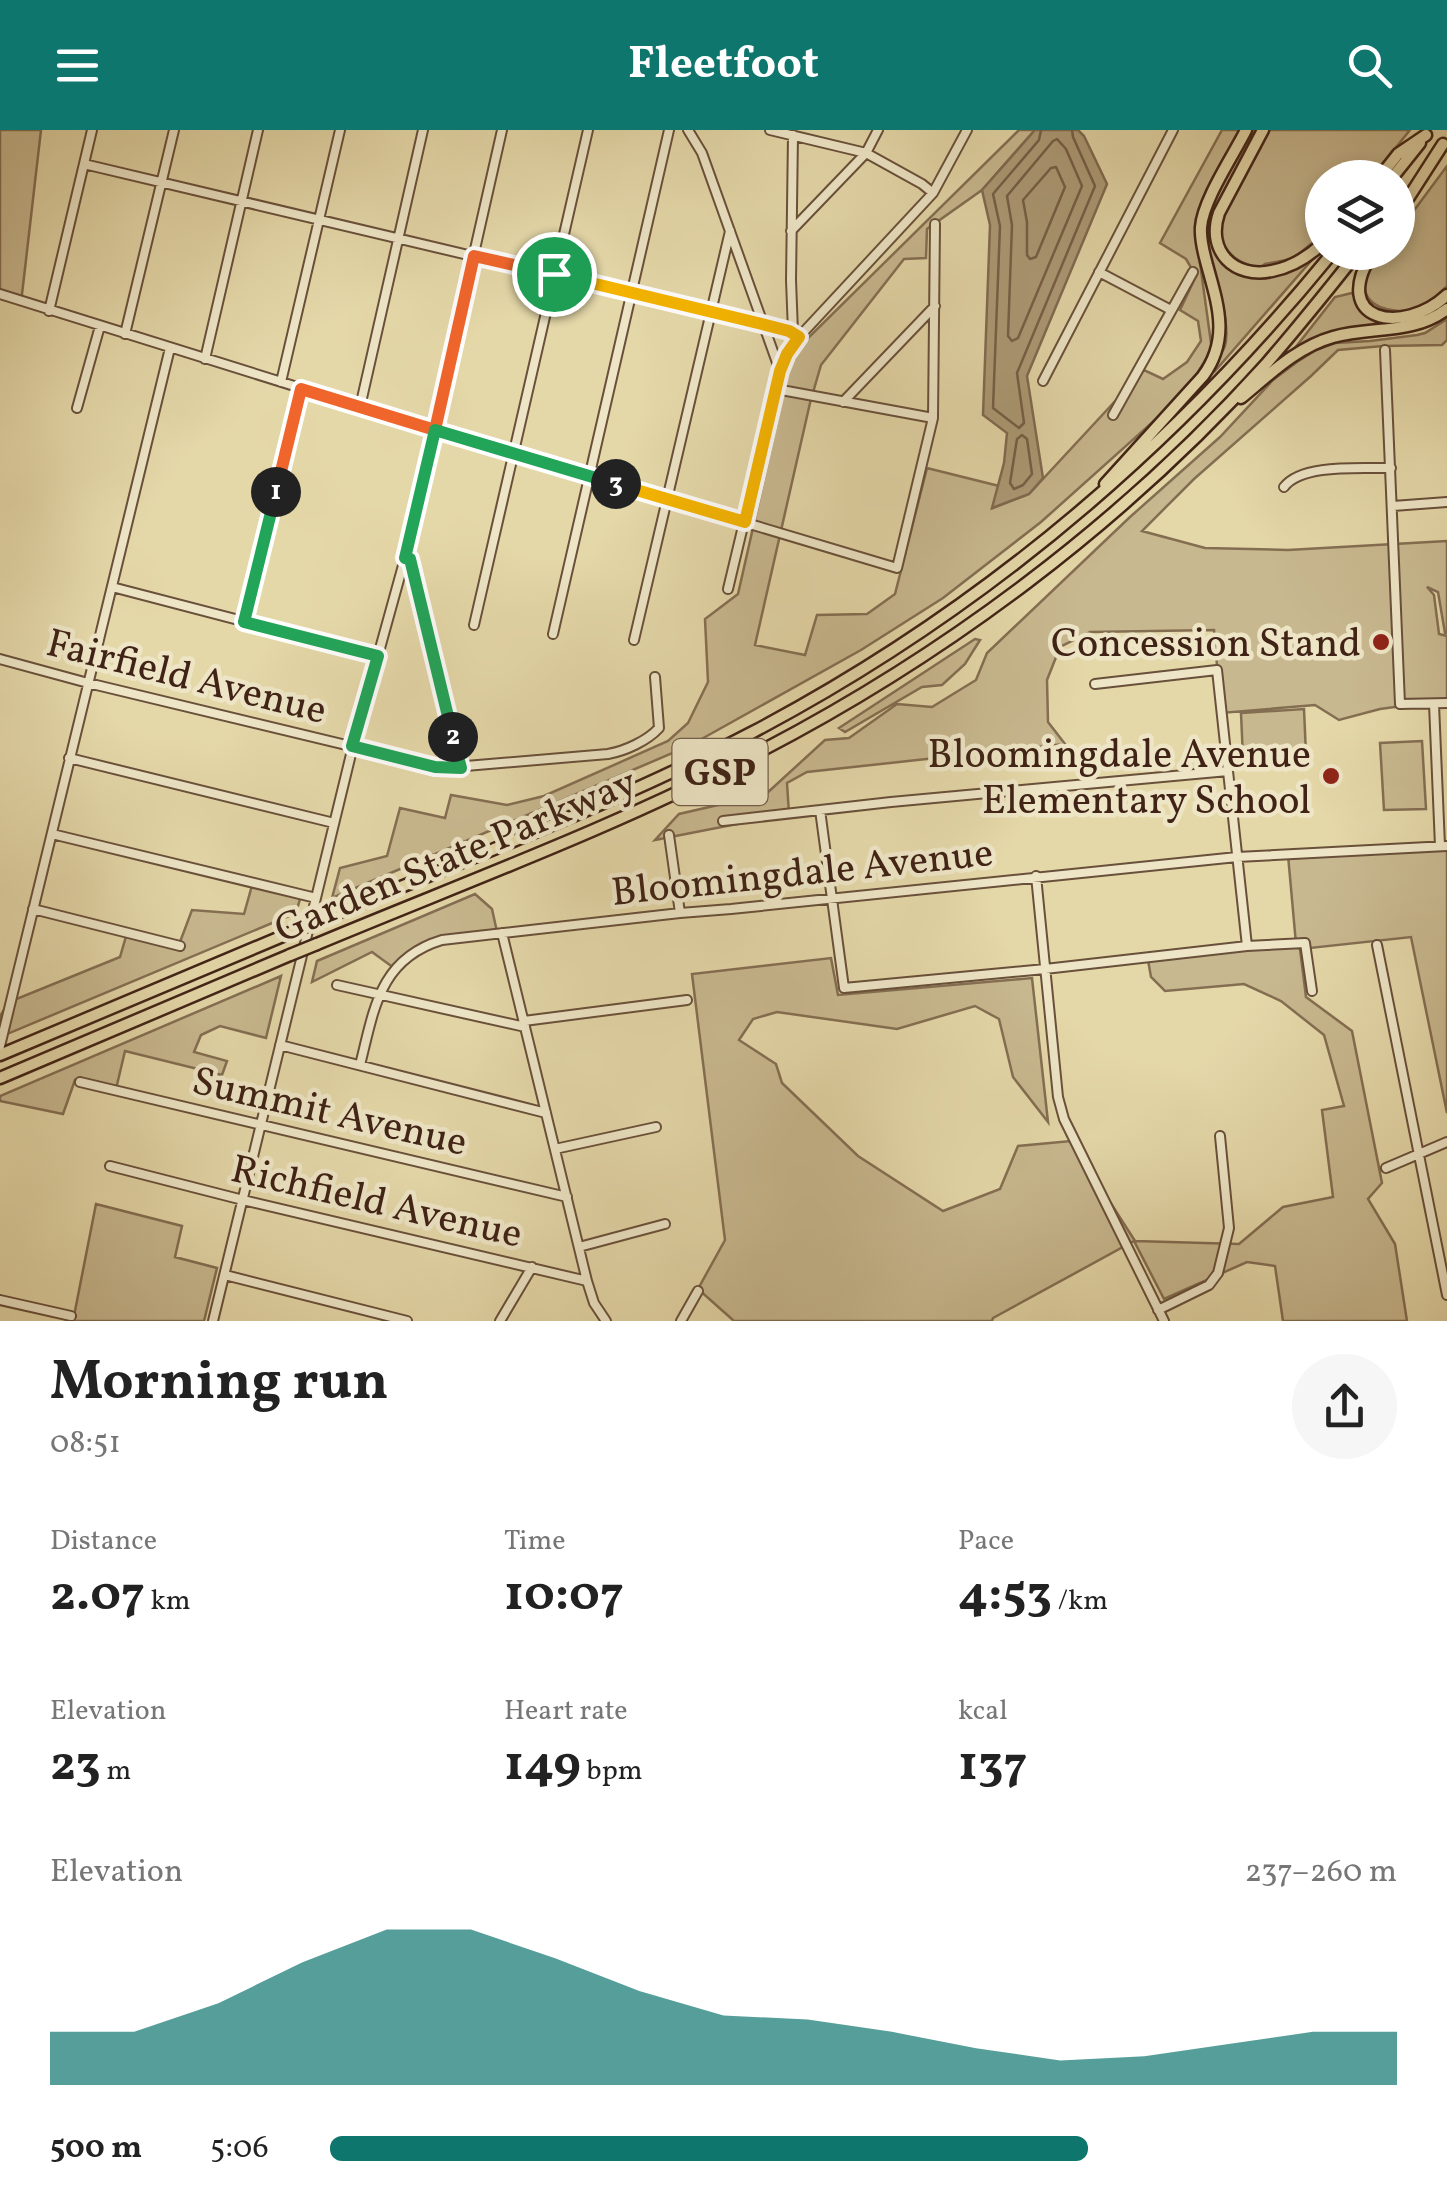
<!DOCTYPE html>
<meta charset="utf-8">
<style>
body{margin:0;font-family:Vollkorn,serif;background:#f6f6f6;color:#222;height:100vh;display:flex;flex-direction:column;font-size:38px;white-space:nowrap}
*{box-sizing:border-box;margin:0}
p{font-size:32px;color:#767676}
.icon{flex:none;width:55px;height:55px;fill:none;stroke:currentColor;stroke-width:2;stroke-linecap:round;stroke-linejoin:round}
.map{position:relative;height:1191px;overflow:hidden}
.sheet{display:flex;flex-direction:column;background:#fff;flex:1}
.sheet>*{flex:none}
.fabs{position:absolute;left:1305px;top:30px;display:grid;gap:20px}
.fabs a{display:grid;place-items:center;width:110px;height:110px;border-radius:50%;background:#fff;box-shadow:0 5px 15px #0003;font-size:50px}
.pin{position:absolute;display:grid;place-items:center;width:85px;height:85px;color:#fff;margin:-42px;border:5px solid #fff;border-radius:50%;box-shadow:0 2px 10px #0007}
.km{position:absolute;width:50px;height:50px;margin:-25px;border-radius:50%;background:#222;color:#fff;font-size:28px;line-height:50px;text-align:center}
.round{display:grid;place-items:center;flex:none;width:105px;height:105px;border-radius:52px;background:#f6f6f6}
.summary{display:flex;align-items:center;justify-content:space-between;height:170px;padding:0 50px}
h1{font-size:55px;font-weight:700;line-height:75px}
.figures{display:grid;grid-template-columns:repeat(3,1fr);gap:15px;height:170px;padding:10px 50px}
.figures div{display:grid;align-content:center}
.figures b{font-size:50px;font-weight:700}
.figures small{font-size:28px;font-weight:400}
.figures p{font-size:28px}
.chart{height:280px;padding:20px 50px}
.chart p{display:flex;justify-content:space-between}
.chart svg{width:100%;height:180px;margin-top:10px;fill:#0f766e;opacity:.7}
ul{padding:0 50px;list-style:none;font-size:32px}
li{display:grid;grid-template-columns:160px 120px 1fr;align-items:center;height:75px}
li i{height:25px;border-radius:12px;background:#0f766e}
header{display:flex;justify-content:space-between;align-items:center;height:130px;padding:0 50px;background:#0f766e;color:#fff;font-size:45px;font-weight:700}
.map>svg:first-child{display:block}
.green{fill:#c8b88f;stroke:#846e52;stroke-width:2.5}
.water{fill:#ac9a76;stroke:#816a50;stroke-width:2.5}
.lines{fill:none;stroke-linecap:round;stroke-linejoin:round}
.shore{stroke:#765e46;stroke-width:2.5}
.minor-casing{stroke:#69503a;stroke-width:12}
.highway-casing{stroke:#402316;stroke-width:15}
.minor{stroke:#ede5c6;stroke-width:8}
.highway{stroke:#e4d7a8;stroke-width:10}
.highway-bridge-casing{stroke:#402316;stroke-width:15;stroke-linecap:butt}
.highway-bridge{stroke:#e4d7a8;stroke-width:10}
.split-1-casing{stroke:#fff;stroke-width:20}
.split-2-casing{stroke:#fff;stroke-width:20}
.split-3-casing{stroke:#fff;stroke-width:20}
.split-4-casing{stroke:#fff;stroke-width:20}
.split-1{stroke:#f0652b;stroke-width:12}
.split-2{stroke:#22a559;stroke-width:12}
.split-3{stroke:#22a559;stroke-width:12}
.split-4{stroke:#f5b400;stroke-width:12}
.poi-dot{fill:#8f2418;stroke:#ede5c6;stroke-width:4}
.labels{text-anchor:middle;stroke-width:9;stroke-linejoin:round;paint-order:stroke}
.shield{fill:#ede5c6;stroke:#745d4b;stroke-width:2.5}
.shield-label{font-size:38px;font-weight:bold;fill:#402316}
.poi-label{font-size:40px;fill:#402316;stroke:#ede5c6;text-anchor:end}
.street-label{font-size:40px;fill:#402316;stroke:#ede5c6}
</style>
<header><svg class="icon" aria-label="menu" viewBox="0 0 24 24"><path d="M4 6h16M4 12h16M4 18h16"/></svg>Fleetfoot<svg class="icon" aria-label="search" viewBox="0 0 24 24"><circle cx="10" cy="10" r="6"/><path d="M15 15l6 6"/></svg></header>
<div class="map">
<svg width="1447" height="1191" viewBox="0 0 1447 1191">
<rect width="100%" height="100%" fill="#e4d7a8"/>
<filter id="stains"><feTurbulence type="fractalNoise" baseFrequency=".002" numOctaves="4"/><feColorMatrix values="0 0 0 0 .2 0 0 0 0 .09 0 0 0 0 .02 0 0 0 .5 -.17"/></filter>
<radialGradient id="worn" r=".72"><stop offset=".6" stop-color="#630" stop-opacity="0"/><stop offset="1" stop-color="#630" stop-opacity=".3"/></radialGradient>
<path class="green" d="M0,0H41L21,173L0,164Z
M1019,0H1035L982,60L927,99L926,128L904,129L821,235L810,273L755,515L805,525L817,485L867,484L895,464L927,338L999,356L993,378L1029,364L1144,240L1163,249L1187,232L1201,211L1198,191L1180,180L1196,146L1186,129L1160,113L1222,0H1248L1232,38L1252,0H1259L1224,68L1252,32L1269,0H1410L1372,47L1322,48V108L1320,107L1292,129L1265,134L1260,138C1243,134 1233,130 1224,115L1216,120L1240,144L1257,147L1311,131L1215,241L1214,238C1217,231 1222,223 1225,216C1231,194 1216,148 1210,126L1200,133L1212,220L1184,264L1041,392L943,468L861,520L689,616L332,768L340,738L387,726L400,678L445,688L451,665L507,675L544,666L668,611L688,593L708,552L705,489L738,464L789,239L803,213Z
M1447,36V156C1438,165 1426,176 1413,179C1393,185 1361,177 1365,151C1367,140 1377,131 1383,123L1398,122V102Z
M1352,163L1363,179L1387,192V195L1297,220L1295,218L1335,167Z
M1447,189V210L1442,215L1383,216L1338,220L1311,246L1194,349L1142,401L1205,418L1288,420L1447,411V503H1445L1438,462L1427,457L1434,465L1439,504L1447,506V570L1380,579L1339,590L1315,575L1221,583L1214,500L1090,502L1060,517L1047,550L1048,592L1065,614L807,642L787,653L789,684L655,710L679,684L766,664L825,610L849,608L897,574L932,577L976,550L987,523L1130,387L1220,307L1273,250L1297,232L1316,220L1335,213L1370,211L1417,205L1425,203Z
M975,509L980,510L965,534L942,555L922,557L845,602L839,598Z
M1304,579L1306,625L1243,629L1241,583Z
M1422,611L1426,679L1384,680L1380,613Z
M1447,713V983L1411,807L1300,819L1306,867L1352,901L1382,1053L1368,1069L1395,1114L1407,1191H1283L1275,1136L1247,1132L1164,1169L1134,1111L993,1188L992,1191H734L698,1159L725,1110L692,844L831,828L838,865L1032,848L1048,992L1013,947L999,889L975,876L897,899L777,882L753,889L739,910L776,934L782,953L858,1026L943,1081L1000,1059L1018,1016L1071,1011L1135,1111L1239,1114L1283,1077L1333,1067L1322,980L1344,976L1324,905L1281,871L1244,854L1165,861L1151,847L1148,830L1296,814L1288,725Z
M253,752L302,762L296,783L0,907V886L9,872L120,827L127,803L180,812L192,780L244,784Z
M475,764L492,779L497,802L434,809L394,838L372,822L312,852L317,831Z
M281,846L266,908L220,896L201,905L194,922L227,931L222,945L125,921L116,959L75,950L63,984L0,971V966Z
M96,1074L182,1096L175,1127L217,1138L204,1191H73Z"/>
<path class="water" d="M1035,0H1078L1084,6L1107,54L1027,246L1043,348L1029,364L992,378L1004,333L1007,303L983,285L990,95L982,60Z"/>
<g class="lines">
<path class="shore" d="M1041,0L1039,10L993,64L1000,96L993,278L1019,298L1024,293L1017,243L1095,56L1073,7L1072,0
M1057,9L1066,19L1082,56L1018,208L1012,211L1008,206L1012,95L1007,66L1053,11Z
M1056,37L1065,57L1036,127L1030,129L1027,125V92L1023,70L1051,38Z
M1022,305L1027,309L1032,344L1023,355L1014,359L1010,353L1017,309Z"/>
<g class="minor-casing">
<path id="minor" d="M688,0L702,23L780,241
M770,0L866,23L922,54L933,63
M793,5L791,150L793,202L795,204
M84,34L793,202
M791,101L866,23L878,0
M1099,142L1171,180
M0,164L435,300L897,438L933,288L935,94
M49,181L92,0
M125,204L174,0
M1385,220L1400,574L1447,573
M205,229L258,0
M1043,251L1173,0
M281,252L340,0
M776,259L933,288
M843,272L935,176
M360,277L423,0
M77,278L100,196
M1113,285L1193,142
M1284,357C1302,333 1362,339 1391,338
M1393,376L1447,372
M405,428L410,429L461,637
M112,457L377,526
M728,459L780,241L787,224L799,207L933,63L967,0
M244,492L301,259
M474,495L588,0
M553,504L669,0
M634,510L730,101
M0,529L88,553L442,638L608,624C625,621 647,611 659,598L655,547
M1095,554L1217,540L1247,816
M1434,574L1440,716
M69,628L334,693
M820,680L844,858L1045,839L1247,816L1305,813L1312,861
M723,691L891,672L1228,641
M52,704L316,768
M669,705L680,783
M1036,746L1058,967L1064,989L1164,1191
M33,779L180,816
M502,803L587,1151
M1377,815L1447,1165
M337,855L525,897
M524,891L687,870
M280,915L546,983
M0,916L170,218
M360,935C374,880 379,829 442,810L680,783L731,779L1237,727L1447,716
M80,952L567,1067
M555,1019L656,997
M110,1036L243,1070L587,1151L594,1173L606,1191
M1386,1038L1447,1012
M579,1117L665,1094
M225,1145L407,1191
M0,1170L71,1186
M1158,1180L1209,1155L1218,1143L1229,1098L1220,1006
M213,1191L353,616L405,428L502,0
M500,1191L532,1137
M681,1191L698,1161"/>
</g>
<g class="highway-casing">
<path id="highway" d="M1263,0L1219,83C1206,121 1234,149 1272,141C1292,137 1308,127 1322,114
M1379,48L1398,24L1426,5
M1392,48L1420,13
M1398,84L1443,14
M1373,122C1328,192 1403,206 1447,165
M1241,268C1269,245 1297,217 1333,207C1373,196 1413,205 1447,179
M1105,354L1203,246C1230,209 1218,175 1207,135C1204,123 1200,111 1201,97C1203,70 1233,26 1246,0
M323,789C467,729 615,674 753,602C981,482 1171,321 1333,122
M317,814C463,753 613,698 753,625C944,527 1123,393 1267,233C1298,197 1328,160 1358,122
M0,925L297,800
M0,948L290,825"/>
</g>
<use href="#minor" class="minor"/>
<use href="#highway" class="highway"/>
<g class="highway-bridge-casing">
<path id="highway-bridge" d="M297,800L323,789
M290,825L317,814"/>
</g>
<use href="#highway-bridge" class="highway-bridge"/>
</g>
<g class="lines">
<g class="split-1-casing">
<path id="split-1" d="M276,362L301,259L435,300L474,126L554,144"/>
</g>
<g class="split-2-casing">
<path id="split-2" d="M276,362L244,492L378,526L352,616L435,637L461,638L453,607"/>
</g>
<g class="split-3-casing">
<path id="split-3" d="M453,607L410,429L405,428L435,300L616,354"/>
</g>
<g class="split-4-casing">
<path id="split-4" d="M554,144L762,194L789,201L799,207L787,224L780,241L745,392L616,354"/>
</g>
<use href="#split-1" class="split-1"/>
<use href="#split-2" class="split-2"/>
<use href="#split-3" class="split-3"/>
<use href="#split-4" class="split-4"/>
</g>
<g class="poi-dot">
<circle cx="1381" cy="512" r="10"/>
<circle cx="1331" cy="646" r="10"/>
</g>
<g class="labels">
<rect class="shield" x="672.5" y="609" width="95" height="66" rx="8"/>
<g class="shield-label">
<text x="720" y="655">GSP</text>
</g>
<g class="poi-label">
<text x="1361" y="526">Concession Stand</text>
<text x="1311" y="637">Bloomingdale Avenue<tspan x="1311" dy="46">Elementary School</tspan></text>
</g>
<g class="street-label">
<text transform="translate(187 545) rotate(14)" y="14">Fairfield Avenue</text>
<text transform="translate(455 724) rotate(-23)" y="14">Garden State Parkway</text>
<text transform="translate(802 741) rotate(-6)" y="14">Bloomingdale Avenue</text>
<text transform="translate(330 980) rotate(13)" y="14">Summit Avenue</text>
<text transform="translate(377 1070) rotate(13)" y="14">Richfield Avenue</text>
</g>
</g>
<rect width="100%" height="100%" filter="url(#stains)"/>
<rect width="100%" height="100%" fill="url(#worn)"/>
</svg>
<div class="fabs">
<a><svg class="icon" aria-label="layers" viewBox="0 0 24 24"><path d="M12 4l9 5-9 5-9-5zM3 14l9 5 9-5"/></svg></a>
</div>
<div class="pin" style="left:554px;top:144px;background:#1e9e55"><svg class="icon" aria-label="arrive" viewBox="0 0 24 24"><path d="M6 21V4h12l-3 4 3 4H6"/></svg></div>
<b class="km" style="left:276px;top:362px">1</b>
<b class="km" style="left:453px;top:607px">2</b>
<b class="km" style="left:616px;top:354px">3</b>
</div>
<section class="sheet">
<div class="summary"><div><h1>Morning run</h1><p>08:51</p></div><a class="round"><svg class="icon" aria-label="share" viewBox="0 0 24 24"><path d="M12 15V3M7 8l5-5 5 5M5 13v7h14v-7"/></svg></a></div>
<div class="figures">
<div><p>Distance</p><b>2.07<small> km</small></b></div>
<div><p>Time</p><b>10:07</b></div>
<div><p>Pace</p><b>4:53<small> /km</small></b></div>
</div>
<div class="figures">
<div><p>Elevation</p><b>23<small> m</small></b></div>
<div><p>Heart rate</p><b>149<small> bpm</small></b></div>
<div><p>kcal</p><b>137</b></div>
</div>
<div class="chart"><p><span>Elevation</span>237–260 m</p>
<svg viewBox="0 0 160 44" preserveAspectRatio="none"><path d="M0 44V31L10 31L20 24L30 14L40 6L50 6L60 13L70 21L80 27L90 28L100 31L110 35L120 38L130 37L140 34L150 31L160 31V44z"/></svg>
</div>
<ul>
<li><b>500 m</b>5:06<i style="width:71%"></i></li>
</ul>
</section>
